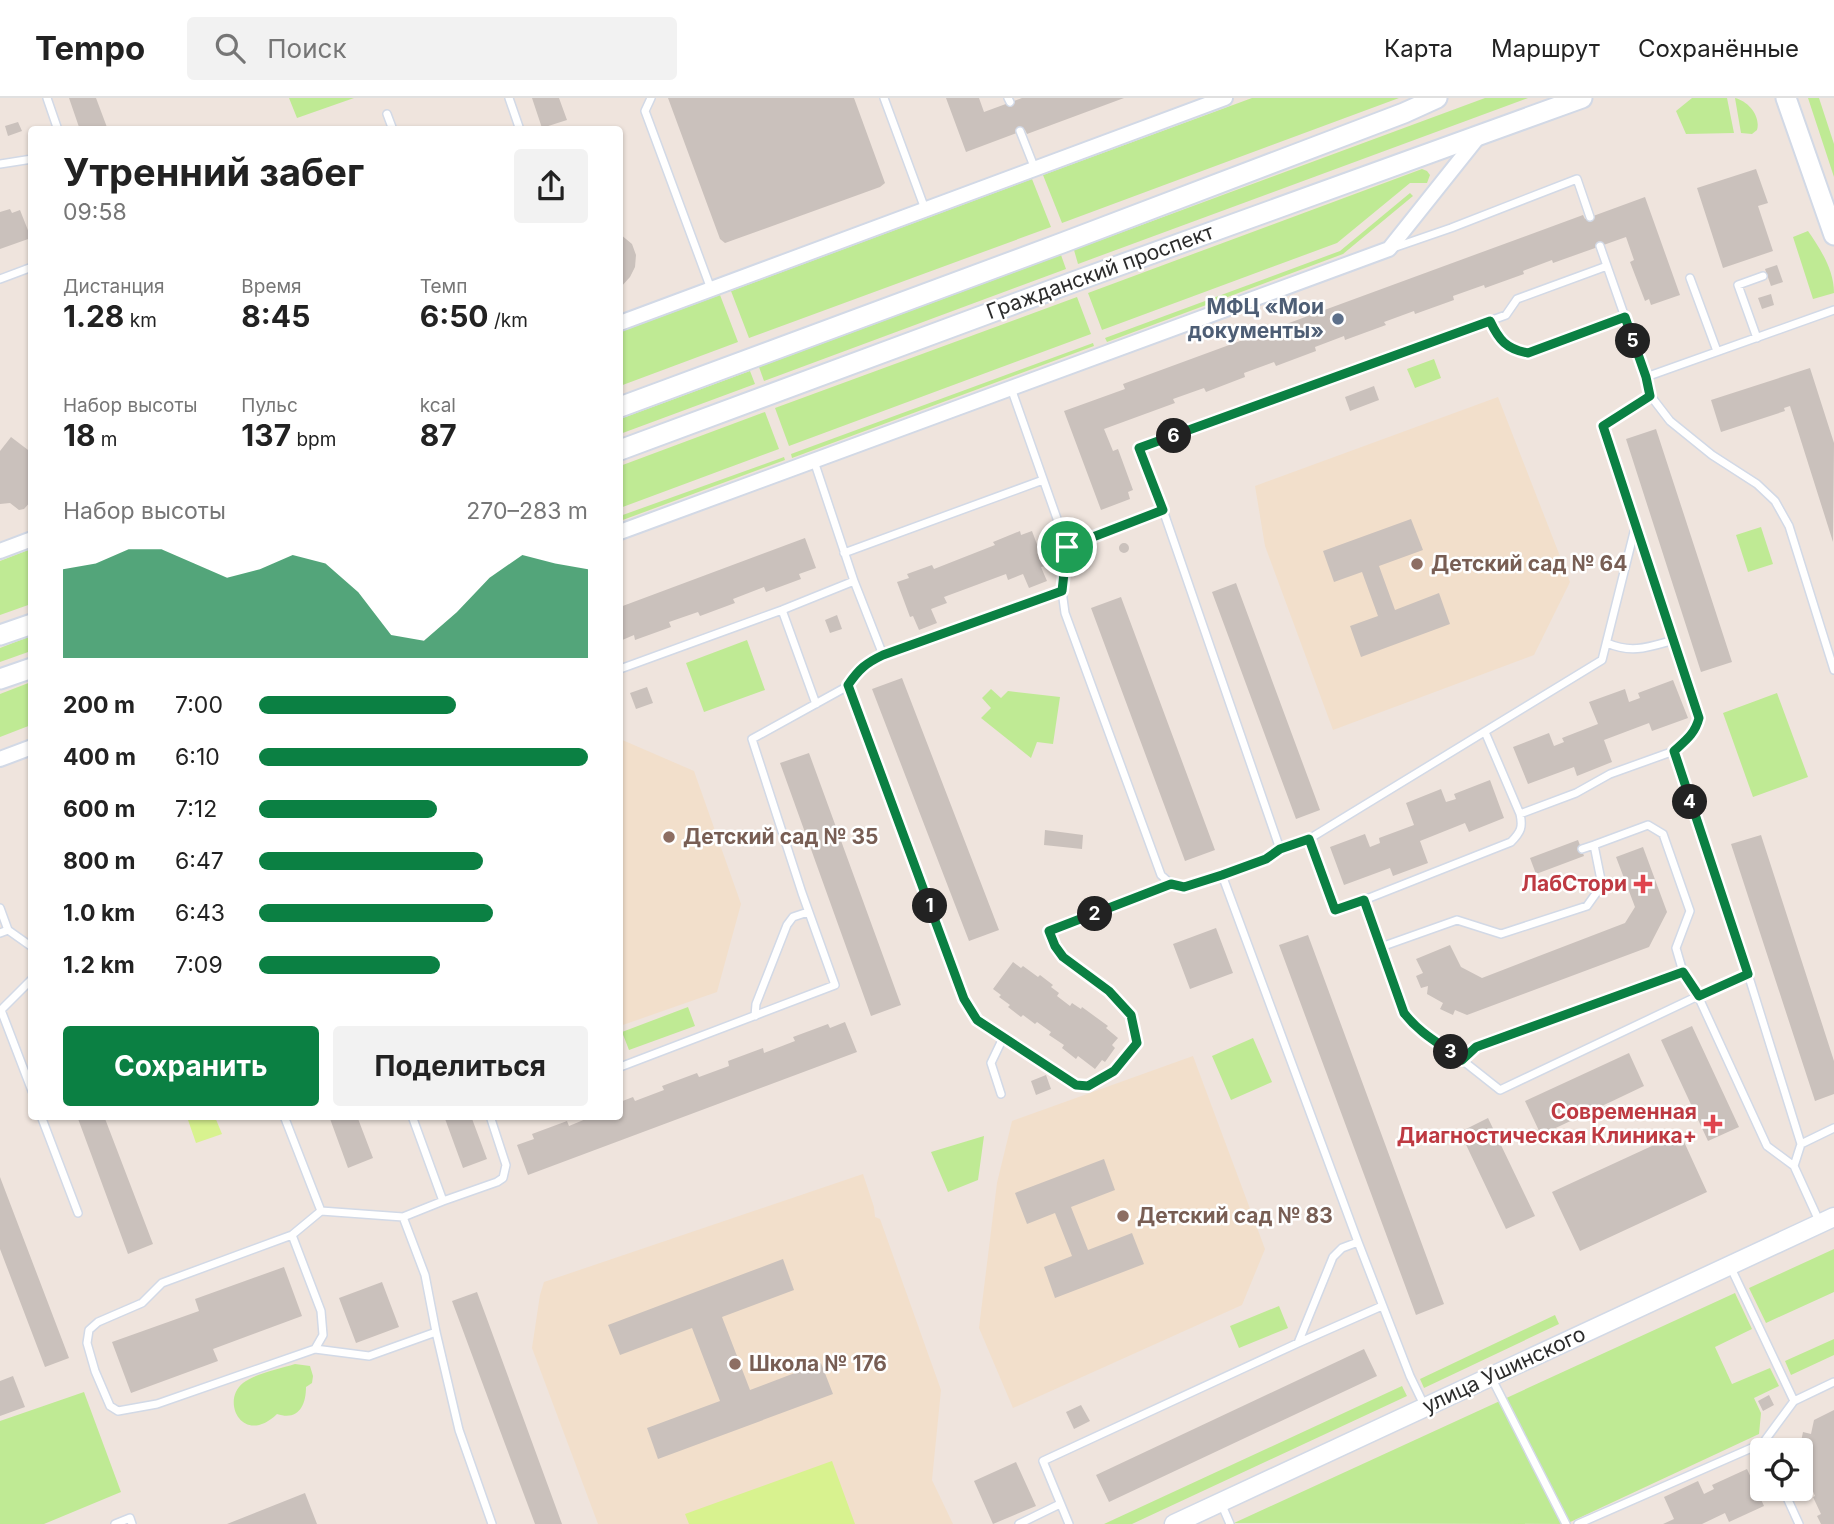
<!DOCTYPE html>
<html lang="ru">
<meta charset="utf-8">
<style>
body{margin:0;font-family:Inter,sans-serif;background:#f2f2f2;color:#222;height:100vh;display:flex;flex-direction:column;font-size:26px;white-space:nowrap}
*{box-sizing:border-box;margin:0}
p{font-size:23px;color:#767676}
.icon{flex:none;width:38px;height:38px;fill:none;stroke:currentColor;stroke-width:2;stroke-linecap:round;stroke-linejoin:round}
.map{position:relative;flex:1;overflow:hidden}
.side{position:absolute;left:28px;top:28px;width:595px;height:994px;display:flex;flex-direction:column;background:#fff;border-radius:7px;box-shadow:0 2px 5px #0004}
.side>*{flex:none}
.fabs{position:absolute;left:1750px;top:1340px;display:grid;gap:14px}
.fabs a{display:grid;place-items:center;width:63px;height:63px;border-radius:7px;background:#fff;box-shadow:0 2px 5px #0004;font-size:35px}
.pin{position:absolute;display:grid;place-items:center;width:60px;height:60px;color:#fff;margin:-30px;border:4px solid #fff;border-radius:50%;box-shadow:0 2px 7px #0007}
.km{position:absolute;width:35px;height:35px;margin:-18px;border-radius:50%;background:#222;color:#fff;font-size:19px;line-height:35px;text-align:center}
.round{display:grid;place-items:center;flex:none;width:74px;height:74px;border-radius:7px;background:#f2f2f2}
.headline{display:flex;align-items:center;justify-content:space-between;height:119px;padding:0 35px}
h1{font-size:38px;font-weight:700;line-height:52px}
.stats{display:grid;grid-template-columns:repeat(3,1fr);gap:10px;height:119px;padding:7px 35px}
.stats div{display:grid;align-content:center}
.stats b{font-size:30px;font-weight:700}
.stats small{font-size:19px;font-weight:400}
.stats p{font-size:19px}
.chart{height:196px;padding:14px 35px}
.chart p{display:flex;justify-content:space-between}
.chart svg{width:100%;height:126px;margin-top:7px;fill:#0b8043;opacity:.7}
.action{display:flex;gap:14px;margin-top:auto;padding:14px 35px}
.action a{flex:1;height:80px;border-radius:7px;background:#0b8043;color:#fff;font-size:28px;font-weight:700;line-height:80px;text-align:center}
.action a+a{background:#f2f2f2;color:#222}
ul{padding:0 35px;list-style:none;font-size:23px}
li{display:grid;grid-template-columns:112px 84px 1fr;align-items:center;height:52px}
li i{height:18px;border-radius:9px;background:#0b8043}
header{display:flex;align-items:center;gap:42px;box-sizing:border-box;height:98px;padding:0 35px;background:#fff;border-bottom:2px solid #e0e0e0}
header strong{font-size:33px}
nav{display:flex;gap:38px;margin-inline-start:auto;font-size:24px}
.search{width:490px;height:63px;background:#f2f2f2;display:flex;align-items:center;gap:18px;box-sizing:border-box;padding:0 24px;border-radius:7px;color:#767676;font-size:26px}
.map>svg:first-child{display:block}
.education{fill:#f2dfcb}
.green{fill:#bfea94}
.pitch{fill:#d8f28f}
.building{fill:#cac1bc}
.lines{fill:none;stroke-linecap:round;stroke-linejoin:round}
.service-casing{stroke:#d2d9e6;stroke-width:10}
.minor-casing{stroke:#d2d9e6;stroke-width:18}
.tertiary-casing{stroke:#d2d9e6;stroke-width:21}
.secondary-casing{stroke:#d2d9e6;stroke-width:23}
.service{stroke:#fff;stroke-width:7}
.minor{stroke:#fff;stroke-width:14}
.tertiary{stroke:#fff;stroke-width:18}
.secondary{stroke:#fff;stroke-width:19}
.route-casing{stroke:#fff;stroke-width:14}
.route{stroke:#0b8043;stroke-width:9}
.service-dot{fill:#5c6f8a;stroke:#fff;stroke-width:2.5}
.education-dot{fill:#8d6e63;stroke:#fff;stroke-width:2.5}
.health-dot{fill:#e0444e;stroke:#fff;stroke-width:2.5}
.labels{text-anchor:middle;stroke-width:5;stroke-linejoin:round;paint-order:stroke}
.street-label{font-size:21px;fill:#2c2c2c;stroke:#fff}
.service-label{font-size:21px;font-weight:bold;fill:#4e5e75;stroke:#fff;text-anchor:end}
.education-label{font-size:21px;font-weight:bold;fill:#785e54;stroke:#fff;text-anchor:start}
.health-label{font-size:21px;font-weight:bold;fill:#be3a42;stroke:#fff;text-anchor:end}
</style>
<header>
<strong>Tempo</strong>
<div class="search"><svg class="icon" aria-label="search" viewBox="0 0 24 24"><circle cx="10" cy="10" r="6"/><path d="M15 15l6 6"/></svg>Поиск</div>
<nav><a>Карта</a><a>Маршрут</a><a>Сохранённые</a></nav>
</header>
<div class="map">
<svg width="1834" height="1426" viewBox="0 0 1834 1426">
<rect width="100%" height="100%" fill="#efe4dd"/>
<path class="education" d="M1498,299L1570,484L1534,557L1333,632L1265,448L1255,388Z
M620,641L694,673L741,806L717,894L620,928Z
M1193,958L1265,1151L1242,1207L1013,1310L979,1230L997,1085L1012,1023Z
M863,1076L874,1109L875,1119L880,1121L941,1292L932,1382L953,1426H598L532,1250L540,1197L544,1184Z"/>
<path class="green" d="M289,0H354L297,20Z
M1252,0H1399L1062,125L1043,77Z
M1485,0H1528L1078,166L1074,152Z
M1692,0H1727L1734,35L1686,36L1676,13Z
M1735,0C1748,3 1761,18 1757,32L1752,36L1741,35Z
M1808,0H1819L1834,46V79Z
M1422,71L1427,73L1430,77L1427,85H1410L1337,145L1102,232L1088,195Z
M1032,81L1051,129L749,240L731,193Z
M1410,95L1413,98L1343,156L1107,244L1105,240L1340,153Z
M1808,133C1821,152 1834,172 1834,195L1813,201L1793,139Z
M1061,157L1066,171L764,283L759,269Z
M720,197L738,244L620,288V234Z
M1077,199L1091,236L789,348L775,310Z
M1093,245L1094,248L792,360L791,356Z
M1434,261L1441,280L1415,290L1407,271Z
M750,273L755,286L620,336V321Z
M765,314L779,351L620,410V368Z
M784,359L785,362L620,423V418Z
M1761,429L1773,466L1748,474L1736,437Z
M31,451V506L0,517V463Z
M31,538V553L0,564V550Z
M747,542L765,592L704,614L686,565Z
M31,584V627L0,639V596Z
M991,591L1001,600L1008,593L1060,599L1053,646L1037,644L1031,660L981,620L991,610L982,600Z
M1777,595L1808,679L1753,699L1723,615Z
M688,909L695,928L629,952L622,934Z
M1253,940L1272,984L1231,1002L1212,958Z
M984,1038L978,1082L948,1094L931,1054Z
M1834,1151V1194L1766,1225L1749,1190Z
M1735,1195L1752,1231L1715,1249L1732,1286L1770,1270L1779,1288L1754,1300L1761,1315L1759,1336L1566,1426L1234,1425Z
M1279,1208L1288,1230L1239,1250L1230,1228Z
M1555,1217L1559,1226L1424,1290L1420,1281Z
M1834,1241V1257L1791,1277L1785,1263Z
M295,1266L310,1268L313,1278L312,1285L306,1289C306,1308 298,1323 277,1316C243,1349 220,1303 243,1285C257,1275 279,1271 295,1266Z
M1402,1288L1407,1298L1132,1426H1104Z
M84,1294L121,1394L44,1426H0V1323Z"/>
<path class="pitch" d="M187,1019H215L222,1036L196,1045Z
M832,1363L855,1426H689L685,1416Z"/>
<path class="building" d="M69,0H96L108,32H80Z
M532,0H559L567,22L542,30Z
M668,0H854L885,85L880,89L725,145L720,141Z
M946,0H979L984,14L1022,0H1124L1027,36L1025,32L966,54Z
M18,24L22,33L8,38L5,28Z
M1756,71L1768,105L1758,108L1773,153L1723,170L1697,90Z
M1645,99L1680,197L1651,207L1649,201L1645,203L1630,164L1634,162L1626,139L1553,165L1552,162L1523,173L1524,176L1485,190L1484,187L1453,198L1454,202L1415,216L1414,213L1384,224L1386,227L1345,242L1344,238L1315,249L1316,253L1276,268L1274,264L1244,275L1245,279L1206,294L1204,290L1173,301L1175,305L1104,331L1113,353L1118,351L1133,392L1128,394L1130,401L1101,412L1064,313L1125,291L1123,286L1583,117L1585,121Z
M10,111L12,115L20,112L31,140L0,151V114Z
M620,136L632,146L636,157L635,169L630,179L620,190Z
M1777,167L1783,184L1771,188L1765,171Z
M1771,196L1774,207L1762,211L1758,200Z
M1810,270L1834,345L1833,444L1790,308L1784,310L1785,313L1721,334L1711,302Z
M1374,288L1379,302L1350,313L1345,299Z
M1656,331L1732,564L1701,574L1626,341Z
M11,339L32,355V402L24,411L19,412L10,405L0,406V353Z
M1411,421L1423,452L1379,468L1395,512L1439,495L1450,526L1361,559L1350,528L1378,518L1362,474L1334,484L1323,453Z
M1020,433L1021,437L1032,433L1045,468L1041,469L1047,483L1029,490L1023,476L1008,482L1006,476L944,499L947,505L931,511L937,525L919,532L913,518L910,519L897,484L909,480L907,476L932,467L934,471L995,447L993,444Z
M805,440L816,470L799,476L801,481L766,494L764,489L733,501L735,505L700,518L698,514L669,524L671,529L635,542L634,537L620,543V509Z
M1119 450a5 5 0 1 1 10 0a5 5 0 1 1-10 0Z
M1236,485L1320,712L1296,721L1212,494Z
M1121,499L1215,752L1185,763L1091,510Z
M837,517L842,531L830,535L825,522Z
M902,580L999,832L969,843L872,591Z
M1673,582L1688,620L1652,633L1649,625L1604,642L1612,664L1577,678L1574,669L1528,686L1513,649L1549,635L1554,648L1564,644L1562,640L1598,626L1589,604L1625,591L1629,604L1640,600L1638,595Z
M647,589L653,605L636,611L630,595Z
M809,655L901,907L871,918L780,665Z
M1490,682L1504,720L1469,734L1465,725L1420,743L1428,765L1393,778L1390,770L1344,787L1330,749L1365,736L1370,749L1380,745L1379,740L1414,727L1406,705L1441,691L1446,704L1456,701L1454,696Z
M1045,732L1083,737L1082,751L1044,747Z
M1761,737L1834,963V996L1815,1003L1731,746Z
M1578,742L1584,758L1536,776L1530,760Z
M1643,749L1667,814L1649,849L1467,917L1455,912L1453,917L1440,911L1443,905L1427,896L1428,888L1421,890L1416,878L1423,875L1416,861L1450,847L1461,869L1482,880L1625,825L1635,809L1616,759Z
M1216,830L1233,875L1190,891L1173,846Z
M1308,837L1444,1206L1416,1217L1279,847Z
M1013,864L1021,870L1023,868L1038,879L1040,877L1053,887L1051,889L1059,895L1057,898L1070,908L1072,905L1081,911L1082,909L1108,928L1106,930L1118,940L1112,947L1115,950L1105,964L1102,962L1095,971L1078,958L1076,961L1062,950L1064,947L1049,937L1051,934L1037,924L1035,926L1023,917L1021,919L1008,909L1010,907L999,899L1001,897L993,891Z
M845,924L857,954L528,1077L517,1047L534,1041L532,1036L567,1023L569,1028L593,1018H620V1004L633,999L635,1003L664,992L662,988L697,975L699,979L729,968L728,963L763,950L764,955L795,943L793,939L828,926L830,930Z
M1692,928L1739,1029L1708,1043L1661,942Z
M1629,955L1644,988L1541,1037L1525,1003Z
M1046,977L1051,991L1036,997L1031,983Z
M77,1018H104L153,1146L128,1156Z
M329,1018H357L373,1060L348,1070Z
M444,1018H471L487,1061L463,1070Z
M1488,1020L1535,1118L1506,1131L1460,1034Z
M1680,1035L1707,1094L1580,1153L1552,1094Z
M1104,1061L1115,1092L1071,1109L1088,1152L1132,1135L1144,1166L1055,1200L1044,1169L1072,1158L1055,1115L1027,1126L1015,1095Z
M0,1079L69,1260L45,1269L0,1151Z
M783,1161L794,1192L722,1219L750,1292L821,1265L833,1296L658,1361L647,1330L720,1303L692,1230L620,1257L608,1227Z
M284,1169L302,1218L213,1251L218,1263L131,1295L112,1244L199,1213L195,1201Z
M382,1184L399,1229L356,1245L339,1200Z
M477,1194L487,1221L562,1426H535L505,1346L452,1203Z
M1364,1251L1377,1278L1109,1404L1096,1377Z
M13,1278L25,1309L0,1318V1283Z
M1769,1297L1774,1307L1763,1313L1758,1303Z
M1081,1307L1090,1323L1074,1331L1066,1314Z
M1834,1312V1426H1821L1817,1418L1821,1416L1813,1399L1815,1398L1803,1371L1806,1356L1799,1353L1803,1334L1811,1336L1814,1322Z
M1016,1364L1036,1408L993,1426L974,1383Z
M1747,1371L1764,1408L1729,1424L1725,1415L1702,1426H1663L1674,1421L1664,1399L1698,1383L1704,1396L1714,1391L1712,1387Z
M305,1395L317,1426H227Z"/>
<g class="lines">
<g class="service-casing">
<path id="service" d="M47,0L58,32
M509,0L520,32
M651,0L645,13L711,191
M884,0L925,111
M1008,0L1010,4
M387,16L393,32
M1020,33L1035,71
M0,66L32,61
M1600,148L1646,279L1650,297L1670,323L1712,357L1757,386L1775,403L1789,428L1834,572
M1393,150L1451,130L1577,81L1590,119
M1690,180L1717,253
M0,181L32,169
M1490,223C1499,242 1507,252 1528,255L1625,219
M1757,240L1738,187L1763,178
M1646,279L1834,212
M1011,290L1067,449L1062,493
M1163,412L1139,350L1506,217L1517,201L1607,168
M1067,449L1163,412L1280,751L1266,761L1222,777L1184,789L1171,786
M844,455L1043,382
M854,483L883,557L1062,493L1065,515L1161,777L1171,786L1049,833L1055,848L1063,859L1109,893L1131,917L1137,945L1114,973L1088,988L1076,987L977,922L964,901L848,588C859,571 866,565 883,557
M782,512L816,606
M1607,545C1632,556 1649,549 1674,542
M620,571L782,512L854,483L814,363
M1485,634L1520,716L1576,695L1610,676L1674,653L1690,639L1697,630L1699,620L1636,427
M1674,653L1748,876L1801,1046L1794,1068L1820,1125
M1309,741L1335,812L1364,802L1511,744C1521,734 1523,729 1520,716
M1280,751L1309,741L1602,562L1636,426L1603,328L1650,297
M1582,751L1594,747
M1222,777L1358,1144L1410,1278L1425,1309
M1364,802L1404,915C1420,937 1441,946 1462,962L1477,949L1683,874
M0,810L8,832
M0,835L8,832L32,849
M1381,849L1457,822L1501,836L1587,808L1602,787L1594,747L1648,727L1663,736L1690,813L1676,850L1683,874L1698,898L1500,992L1462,962
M1748,876L1698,898L1767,1048L1794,1068
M32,881L1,912L32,993
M755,918L756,906L787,827L793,819L808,814
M620,969L835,887L802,795L752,641L848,588
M1001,996L991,965L1003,940
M41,1018L78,1115
M284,1018L321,1113L403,1119L443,1103
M412,1018L443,1103L497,1084L503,1080L506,1067L490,1018
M1801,1046L1834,1030
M403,1119L425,1177L436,1234L459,1332L492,1426
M292,1137L321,1213L323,1237L315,1251L157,1306L118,1313L110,1308L95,1273L87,1245L89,1232L98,1224L142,1205L162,1185L292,1137L321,1113
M1730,1168L1794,1303
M1298,1245L1333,1159L1342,1150L1358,1144
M315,1251L369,1258L436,1234
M1491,1279L1566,1426
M1766,1353L1763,1345L1794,1303L1834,1284
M1783,1391L1799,1426
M1221,1405L1230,1426
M115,1426L130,1420L132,1426
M1019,1426L1060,1406
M1069,1426L1043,1363L1298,1245L1382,1208
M1578,1426L1763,1345"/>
</g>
<g class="minor-casing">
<path id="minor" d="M620,225L1225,0
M620,434L1389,151L1479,38
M0,453L32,441
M0,661L32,649"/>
</g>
<g class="tertiary-casing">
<path id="tertiary" d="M1174,1426L1834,1119"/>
</g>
<g class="secondary-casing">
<path id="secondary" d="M1786,0L1834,137
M620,309L1062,145L1404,15L1437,0
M620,352L1076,183L1582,0
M0,537L32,526
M0,581L32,570"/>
</g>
<use href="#service" class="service"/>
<use href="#minor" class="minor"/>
<use href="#tertiary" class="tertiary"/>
<use href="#secondary" class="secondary"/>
</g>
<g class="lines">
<g class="route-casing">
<path id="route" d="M1625,219L1646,279L1650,298L1603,328L1699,620C1695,636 1685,643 1674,653L1748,876L1699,898L1683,874L1476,949L1462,962C1441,946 1421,937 1404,915L1364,802L1335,812L1309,741L1280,751L1266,761L1222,777L1184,789L1171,786L1049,833L1055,848L1063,859L1109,893L1131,917L1137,945L1114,973L1088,988L1076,987L977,922L964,901L848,587C859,571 866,565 883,557L1062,493L1067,449L1163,412L1139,350L1490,223C1499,242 1506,251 1528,255Z"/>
</g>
<use href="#route" class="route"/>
</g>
<circle class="service-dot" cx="1338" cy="221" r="7"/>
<g class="education-dot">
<circle cx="1417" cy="466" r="7"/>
<circle cx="669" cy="739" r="7"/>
<circle cx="1123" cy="1118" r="7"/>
<circle cx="735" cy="1266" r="7"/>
</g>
<g class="health-dot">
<path d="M1639.5 775.5h7v7h7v7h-7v7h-7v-7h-7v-7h7z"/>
<path d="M1709.5 1015.5h7v7h7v7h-7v7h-7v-7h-7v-7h7z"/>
</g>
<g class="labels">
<g class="street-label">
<text transform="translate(1100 174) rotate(-20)" y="7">Гражданский проспект</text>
<text transform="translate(1504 1272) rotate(-25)" y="7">улица Ушинского</text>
</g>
<g class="service-label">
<text x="1324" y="216">МФЦ «Мои<tspan x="1324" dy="24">документы»</tspan></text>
</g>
<g class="education-label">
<text x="1431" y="473">Детский сад № 64</text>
<text x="683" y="746">Детский сад № 35</text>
<text x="1137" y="1125">Детский сад № 83</text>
<text x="749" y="1273">Школа № 176</text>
</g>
<g class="health-label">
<text x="1627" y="793">ЛабСтори</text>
<text x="1697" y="1021">Современная<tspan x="1697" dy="24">Диагностическая Клиника+</tspan></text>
</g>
</g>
</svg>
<div class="fabs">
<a><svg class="icon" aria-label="locate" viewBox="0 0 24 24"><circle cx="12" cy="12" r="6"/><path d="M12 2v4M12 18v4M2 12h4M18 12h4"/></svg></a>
</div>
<div class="pin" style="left:1067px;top:449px;background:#1e9e55"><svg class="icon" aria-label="arrive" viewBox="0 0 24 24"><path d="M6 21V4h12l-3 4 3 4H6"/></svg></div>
<b class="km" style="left:930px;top:808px">1</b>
<b class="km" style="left:1095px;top:816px">2</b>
<b class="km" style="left:1451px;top:954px">3</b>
<b class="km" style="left:1690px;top:704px">4</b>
<b class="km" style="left:1633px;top:243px">5</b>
<b class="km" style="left:1174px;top:338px">6</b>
<section class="side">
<div class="headline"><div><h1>Утренний забег</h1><p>09:58</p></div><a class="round"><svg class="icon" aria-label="share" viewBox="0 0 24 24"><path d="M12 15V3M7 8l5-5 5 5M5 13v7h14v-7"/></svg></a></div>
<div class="stats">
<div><p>Дистанция</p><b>1.28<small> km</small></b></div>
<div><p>Время</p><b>8:45</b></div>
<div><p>Темп</p><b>6:50<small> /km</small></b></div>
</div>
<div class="stats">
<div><p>Набор высоты</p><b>18<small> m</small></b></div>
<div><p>Пульс</p><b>137<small> bpm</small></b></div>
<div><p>kcal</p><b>87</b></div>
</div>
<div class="chart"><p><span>Набор высоты</span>270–283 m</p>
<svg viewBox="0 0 160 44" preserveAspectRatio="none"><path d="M0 44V13L10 11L20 6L30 6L40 11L50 16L60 13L70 8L80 11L90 21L100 36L110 38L120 28L130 16L140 8L150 11L160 13V44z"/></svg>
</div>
<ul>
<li><b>200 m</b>7:00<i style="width:60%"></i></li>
<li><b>400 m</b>6:10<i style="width:100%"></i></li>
<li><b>600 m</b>7:12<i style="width:54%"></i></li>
<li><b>800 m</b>6:47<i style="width:68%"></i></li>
<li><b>1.0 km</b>6:43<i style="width:71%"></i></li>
<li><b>1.2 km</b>7:09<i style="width:55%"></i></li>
</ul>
<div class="action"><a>Сохранить</a><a>Поделиться</a></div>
</section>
</div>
